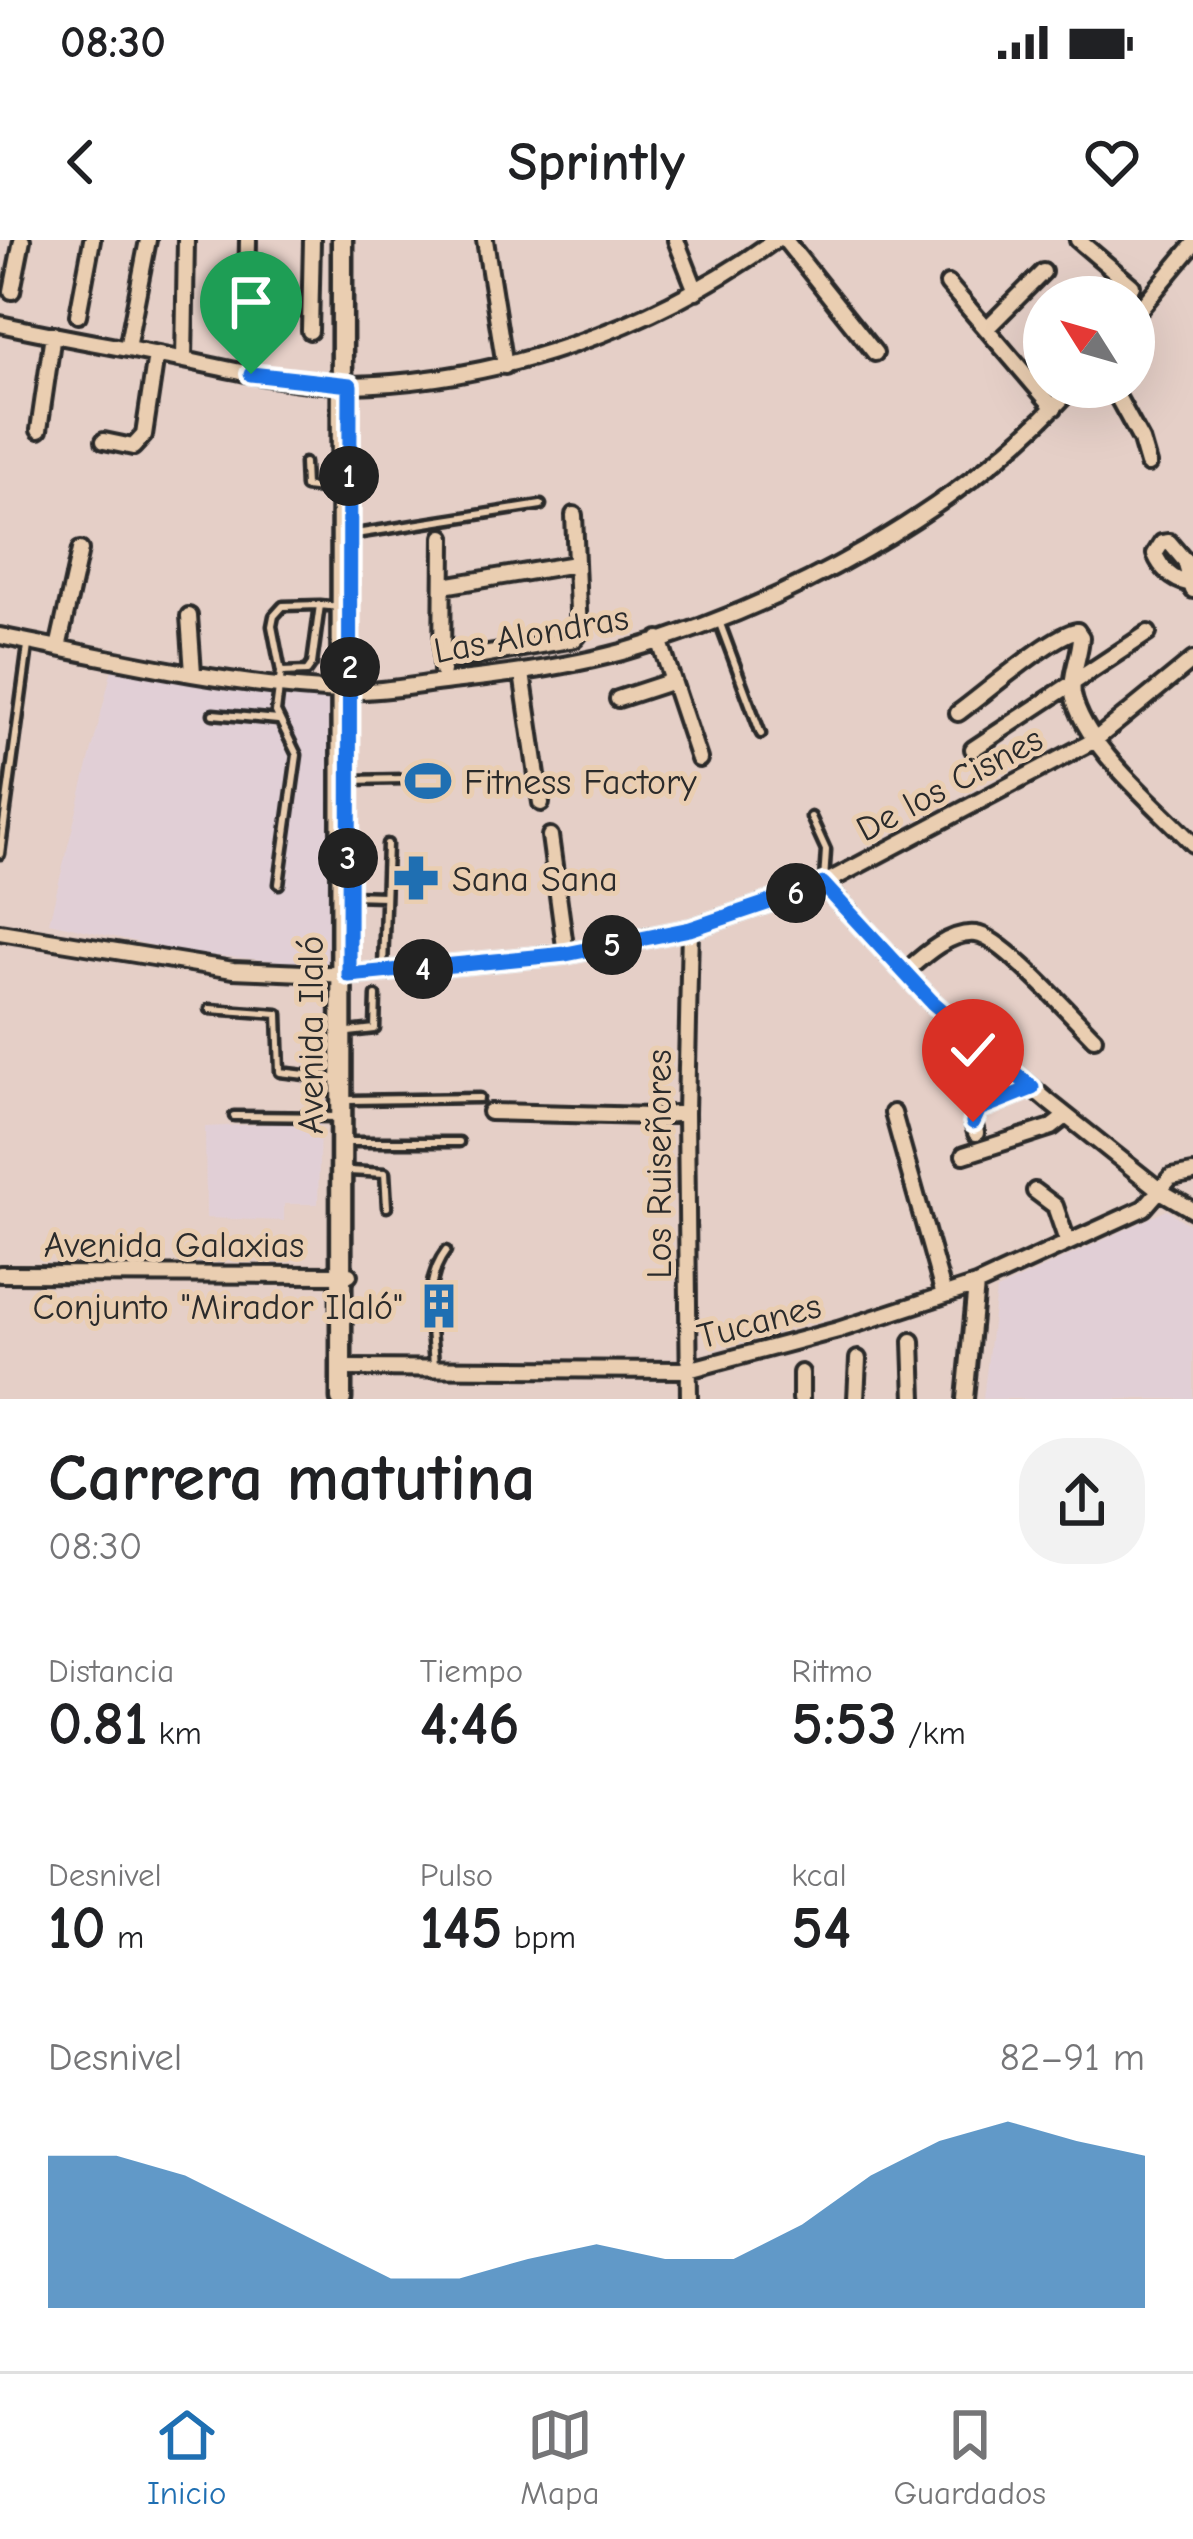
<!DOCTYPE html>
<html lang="es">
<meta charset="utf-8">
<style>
body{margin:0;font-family:"Comic Neue",sans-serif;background:#f2f2f2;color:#202124;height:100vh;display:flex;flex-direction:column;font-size:45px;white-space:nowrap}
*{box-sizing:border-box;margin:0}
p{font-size:39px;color:#757577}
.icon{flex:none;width:66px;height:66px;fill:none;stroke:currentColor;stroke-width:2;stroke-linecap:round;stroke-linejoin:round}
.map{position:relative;height:1159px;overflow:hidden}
.details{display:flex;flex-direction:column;background:#fff;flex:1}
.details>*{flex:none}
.needle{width:78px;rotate:307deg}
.fabs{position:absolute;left:1023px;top:36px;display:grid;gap:24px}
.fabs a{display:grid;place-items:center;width:132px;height:132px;border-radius:50%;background:#fff;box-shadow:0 12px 48px #0002;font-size:60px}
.pin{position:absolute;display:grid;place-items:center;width:102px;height:102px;color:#fff;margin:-123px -51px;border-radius:50% 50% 50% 0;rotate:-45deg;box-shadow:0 0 12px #0007}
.pin .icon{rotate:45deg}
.km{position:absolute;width:60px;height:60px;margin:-30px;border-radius:50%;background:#222;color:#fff;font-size:33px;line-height:60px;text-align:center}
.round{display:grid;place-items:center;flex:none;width:126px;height:126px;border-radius:48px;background:#f2f2f2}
.head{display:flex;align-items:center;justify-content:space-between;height:204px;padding:0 48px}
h1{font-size:66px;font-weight:800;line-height:90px}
.figures{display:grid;grid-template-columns:repeat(3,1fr);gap:18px;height:204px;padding:12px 48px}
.figures div{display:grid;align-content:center}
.figures b{font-size:60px;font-weight:800}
.figures small{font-size:33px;font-weight:400}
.figures p{font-size:33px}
.chart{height:336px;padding:24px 48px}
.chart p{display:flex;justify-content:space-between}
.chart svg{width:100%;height:216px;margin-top:12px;fill:#1f6fb2;opacity:.7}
.status{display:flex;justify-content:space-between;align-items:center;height:84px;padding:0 60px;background:#fff;direction:ltr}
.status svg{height:33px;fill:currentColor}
header{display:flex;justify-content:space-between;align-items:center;height:156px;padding:0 48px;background:#fff;font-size:54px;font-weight:800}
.menu{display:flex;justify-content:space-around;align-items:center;height:168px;border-top:3px solid #e0e0e0;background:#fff;font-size:33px;color:#757577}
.menu a{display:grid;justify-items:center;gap:6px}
.menu .active{color:#1f6fb2}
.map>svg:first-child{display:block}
.built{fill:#e1cfd6}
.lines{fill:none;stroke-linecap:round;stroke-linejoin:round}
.service-casing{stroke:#2b2b2b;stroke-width:15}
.minor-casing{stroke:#2b2b2b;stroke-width:22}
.secondary-casing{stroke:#2b2b2b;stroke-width:27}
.service{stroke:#eaceb1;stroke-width:6}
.minor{stroke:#eaceb1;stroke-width:14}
.secondary{stroke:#eaceb1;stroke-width:18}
.route-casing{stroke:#fff;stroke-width:24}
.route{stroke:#1a73e8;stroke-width:15}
.labels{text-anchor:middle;stroke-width:10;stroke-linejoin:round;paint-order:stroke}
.street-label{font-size:36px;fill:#2b2b2b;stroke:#eaceb1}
.poi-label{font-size:36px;fill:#2b2b2b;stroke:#eaceb1;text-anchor:start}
</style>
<div class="status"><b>08:30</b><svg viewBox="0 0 49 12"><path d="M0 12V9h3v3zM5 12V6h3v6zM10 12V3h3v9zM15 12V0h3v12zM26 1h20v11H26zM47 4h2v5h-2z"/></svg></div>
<header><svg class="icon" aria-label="back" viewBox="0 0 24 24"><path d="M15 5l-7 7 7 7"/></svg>Sprintly<svg class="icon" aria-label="heart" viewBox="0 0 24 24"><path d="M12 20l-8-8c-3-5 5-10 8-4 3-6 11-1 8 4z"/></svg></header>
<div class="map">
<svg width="1193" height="1159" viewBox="0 0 1193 1159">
<rect width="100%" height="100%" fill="#e5cfc7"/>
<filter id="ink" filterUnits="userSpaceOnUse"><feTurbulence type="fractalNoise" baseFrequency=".00833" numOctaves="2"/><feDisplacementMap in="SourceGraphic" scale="24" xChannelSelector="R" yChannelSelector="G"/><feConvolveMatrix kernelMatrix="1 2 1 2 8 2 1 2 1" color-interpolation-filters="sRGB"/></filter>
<g filter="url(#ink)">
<path class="built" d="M112,429L332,460L339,726L190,714L49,682Z
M320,881L318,964H284V981L206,978L205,887Z
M1167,970L1193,987V1159H983L996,1050Z"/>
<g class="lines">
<g class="service-casing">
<path id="service" d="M304,223L305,247L338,251
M349,295L541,265
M719,381L761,494
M282,432L307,431L312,424L320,365L339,367
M213,474L278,480
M349,540L404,539
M811,577L826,610L824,641
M0,614L28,406
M279,644L297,515L276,472L281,432L272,386L274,376L283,366L320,365
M349,655L385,656
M383,729L387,604
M210,769L278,774L280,832L339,839
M349,792L375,789L376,756
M349,860L479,858
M234,876L339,877
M350,902H459
M349,931L385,933L387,967
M434,1126C432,1087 421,1044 446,1011"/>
</g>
<g class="minor-casing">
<path id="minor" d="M485,0L505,126
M676,0L696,51
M785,0L875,113
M1078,0L1132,46
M948,44L1054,168
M12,51L22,0
M78,75L92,0
M1134,76L1193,5
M0,84C59,97 119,107 179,119C234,130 293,146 350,145C501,142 653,88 775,0
M987,88L1043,32
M310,91L312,0
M246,104L248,0
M127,108L148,0
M184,120L186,0
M1112,147L1141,200L1148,224
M39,190L53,94
M104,201L133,207L144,195L156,115
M1188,343C1172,340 1161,328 1155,314L1162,303L1169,302L1185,321L1193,350
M443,346L575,324
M189,376L193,433
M0,396C112,419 228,446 342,451C377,453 416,445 451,441C508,435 566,427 622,412C784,367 959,272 1073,147
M659,399L699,519
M58,408L80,310
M442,422L575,399L579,394L574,275
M442,431L443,297
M522,433L541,563
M618,459L673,441
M958,473C982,456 1054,393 1077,391L1081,397C1080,416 1070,436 1073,454C1083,506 1157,566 1193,604
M973,509L1148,393
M550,596L566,714
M823,644L932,762L1049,862L1162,952L1193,970
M0,692L233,730L349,735L566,714L690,689L823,644L1095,500L1193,420
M904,733C922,717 949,691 976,694C1002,697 1072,776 1094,798
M490,872L651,876L686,873
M893,873L944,1055
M976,893L973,882L979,869L1032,848
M964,915L1052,887L1066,876
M1035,951L1055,966L1067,1001
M0,1034L349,1035
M912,1101L914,1159
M341,1128L688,1130L838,1090L976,1045L1144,968L1171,937L1193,933
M689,1159L686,873L690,689
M801,1159V1133
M856,1159L858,1119
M965,1159L976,1045"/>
</g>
<g class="secondary-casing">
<path id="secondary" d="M341,1159L342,0"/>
</g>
<use href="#service" class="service"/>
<use href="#minor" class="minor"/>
<use href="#secondary" class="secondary"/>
</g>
</g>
<g class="lines" filter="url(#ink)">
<g class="route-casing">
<path id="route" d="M251,134L350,145L349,735L566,714L690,689L823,644L932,762L1032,848L979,869L973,882"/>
</g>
<use href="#route" class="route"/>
</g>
<defs>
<g id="stadium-bare" transform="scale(3.6)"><path d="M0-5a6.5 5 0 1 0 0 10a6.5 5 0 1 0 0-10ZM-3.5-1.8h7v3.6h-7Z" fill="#1f6fb2" stroke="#eaceb1" stroke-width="2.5" paint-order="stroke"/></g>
<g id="pharmacy-bare" transform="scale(3.6)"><path d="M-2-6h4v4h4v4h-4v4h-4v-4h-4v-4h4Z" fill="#1f6fb2" stroke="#eaceb1" stroke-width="2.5" paint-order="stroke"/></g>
<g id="building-bare" transform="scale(3.6)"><path d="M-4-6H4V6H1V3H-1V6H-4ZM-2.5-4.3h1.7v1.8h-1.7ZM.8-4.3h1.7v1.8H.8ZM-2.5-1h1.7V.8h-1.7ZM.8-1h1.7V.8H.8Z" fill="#1f6fb2" stroke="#eaceb1" stroke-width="2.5" paint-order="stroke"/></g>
</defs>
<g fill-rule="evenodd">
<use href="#stadium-bare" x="428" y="541"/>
<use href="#pharmacy-bare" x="416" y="638"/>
<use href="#building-bare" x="439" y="1066"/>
</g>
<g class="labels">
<g class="street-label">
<text transform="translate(531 393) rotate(-10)" y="13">Las Alondras</text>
<text transform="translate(949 543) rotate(-28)" y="13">De los Cisnes</text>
<text transform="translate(310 795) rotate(-90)" y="13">Avenida Ilaló</text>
<text transform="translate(658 924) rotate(-90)" y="13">Los Ruiseñores</text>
<text x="174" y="1017">Avenida Galaxias</text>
<text transform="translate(759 1080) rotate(-15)" y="13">Tucanes</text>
</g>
<g class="poi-label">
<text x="464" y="554">Fitness Factory</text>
<text x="452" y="651">Sana Sana</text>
<text x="403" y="1079" text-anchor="end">Conjunto "Mirador Ilaló"</text>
</g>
</g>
</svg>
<div class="fabs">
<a><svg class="needle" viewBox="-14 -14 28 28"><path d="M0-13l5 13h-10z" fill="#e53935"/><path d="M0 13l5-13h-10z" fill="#757577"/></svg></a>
</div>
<div class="pin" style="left:251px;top:134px;background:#1e9e55"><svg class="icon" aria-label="arrive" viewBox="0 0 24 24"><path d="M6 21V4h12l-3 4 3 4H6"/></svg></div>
<div class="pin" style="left:973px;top:882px;background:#d93025"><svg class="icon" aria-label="check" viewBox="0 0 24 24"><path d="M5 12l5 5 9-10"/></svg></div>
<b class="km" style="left:349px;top:236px">1</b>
<b class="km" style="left:350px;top:427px">2</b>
<b class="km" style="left:348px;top:618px">3</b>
<b class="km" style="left:423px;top:729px">4</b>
<b class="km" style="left:612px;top:705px">5</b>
<b class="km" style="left:796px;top:653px">6</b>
</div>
<section class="details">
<div class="head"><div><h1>Carrera matutina</h1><p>08:30</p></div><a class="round"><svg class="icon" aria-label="share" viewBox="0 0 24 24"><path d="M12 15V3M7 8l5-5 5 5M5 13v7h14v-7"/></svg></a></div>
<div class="figures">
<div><p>Distancia</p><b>0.81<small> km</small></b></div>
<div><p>Tiempo</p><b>4:46</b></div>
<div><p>Ritmo</p><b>5:53<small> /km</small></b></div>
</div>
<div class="figures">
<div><p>Desnivel</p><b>10<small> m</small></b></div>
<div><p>Pulso</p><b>145<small> bpm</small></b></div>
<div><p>kcal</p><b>54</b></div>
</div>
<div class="chart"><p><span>Desnivel</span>82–91 m</p>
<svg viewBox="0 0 160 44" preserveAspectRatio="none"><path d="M0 44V13L10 13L20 17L30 24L40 31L50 38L60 38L70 34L80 31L90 34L100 34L110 27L120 17L130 10L140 6L150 10L160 13V44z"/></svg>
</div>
</section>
<nav class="menu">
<a class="active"><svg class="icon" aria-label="home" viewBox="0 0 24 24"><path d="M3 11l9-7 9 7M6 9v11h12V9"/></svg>Inicio</a>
<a><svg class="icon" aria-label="map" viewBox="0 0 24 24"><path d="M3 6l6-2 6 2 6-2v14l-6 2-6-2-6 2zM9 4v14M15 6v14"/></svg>Mapa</a>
<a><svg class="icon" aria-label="saved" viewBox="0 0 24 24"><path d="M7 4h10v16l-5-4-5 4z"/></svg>Guardados</a>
</nav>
